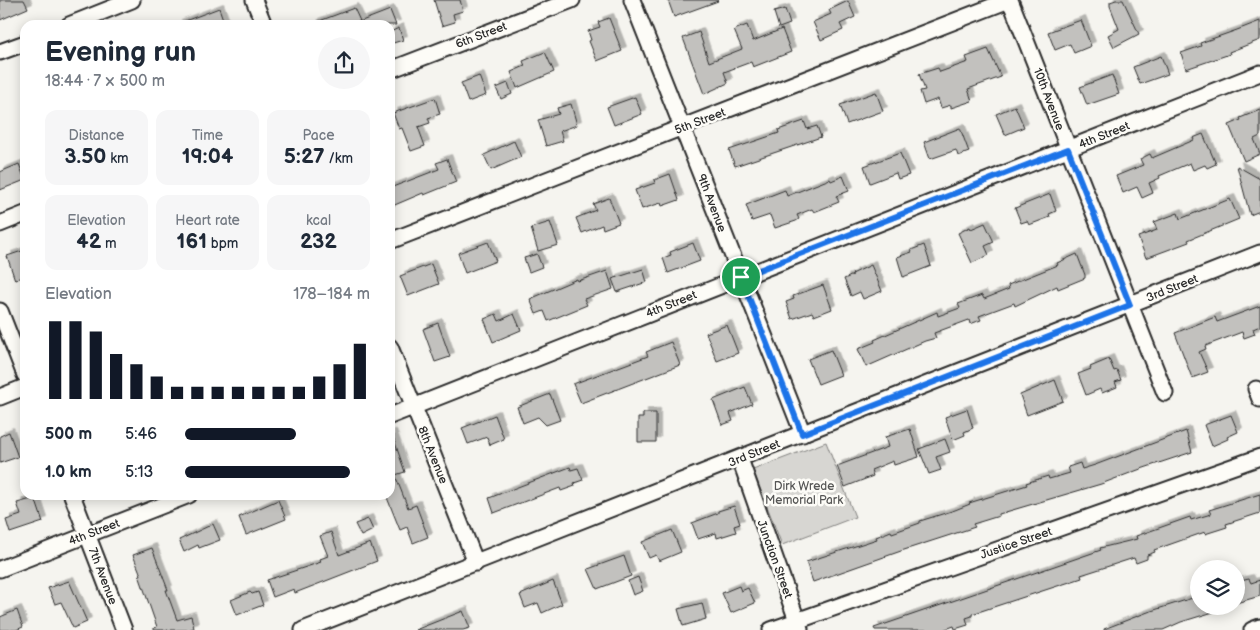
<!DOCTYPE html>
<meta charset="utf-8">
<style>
body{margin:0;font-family:"Balsamiq Sans",sans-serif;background:#f6f6f7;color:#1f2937;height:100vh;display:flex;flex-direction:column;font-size:19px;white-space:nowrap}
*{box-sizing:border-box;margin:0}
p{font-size:16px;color:#747a83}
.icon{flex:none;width:28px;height:28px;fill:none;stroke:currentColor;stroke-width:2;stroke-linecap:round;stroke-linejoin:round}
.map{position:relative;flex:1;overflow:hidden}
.side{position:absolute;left:20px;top:20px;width:375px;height:480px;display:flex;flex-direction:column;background:#fff;border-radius:15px;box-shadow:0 2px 12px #0003}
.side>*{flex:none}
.fabs{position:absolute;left:1190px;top:560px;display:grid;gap:10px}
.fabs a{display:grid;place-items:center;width:55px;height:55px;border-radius:50%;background:#fff;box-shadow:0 2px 12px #0003;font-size:25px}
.pin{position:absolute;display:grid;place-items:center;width:42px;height:42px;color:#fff;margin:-21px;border:2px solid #fff;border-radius:50%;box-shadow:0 1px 5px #0007}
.round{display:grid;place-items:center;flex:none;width:52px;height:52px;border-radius:26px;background:#f6f6f7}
.overview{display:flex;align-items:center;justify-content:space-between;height:85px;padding:0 25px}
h1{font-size:28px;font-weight:700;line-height:38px}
.metrics{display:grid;grid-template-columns:repeat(3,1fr);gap:8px;height:85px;padding:5px 25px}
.metrics div{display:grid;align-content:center;border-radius:12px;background:#f6f6f7;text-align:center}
.metrics b{font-size:21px;font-weight:700}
.metrics small{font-size:14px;font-weight:400}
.metrics p{font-size:14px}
.chart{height:140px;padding:10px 25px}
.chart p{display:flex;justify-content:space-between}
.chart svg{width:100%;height:90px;margin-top:5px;stroke:#111827;stroke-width:6}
ul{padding:0 25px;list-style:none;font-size:16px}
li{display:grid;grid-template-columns:80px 60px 1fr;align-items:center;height:38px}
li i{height:12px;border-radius:6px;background:#111827}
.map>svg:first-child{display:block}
.green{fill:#d7d6d2;stroke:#81807e}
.building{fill:#c2c1be;stroke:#2b2b2b;filter:url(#shadow)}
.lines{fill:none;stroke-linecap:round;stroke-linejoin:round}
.street-casing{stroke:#2b2b2b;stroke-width:19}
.street{stroke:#fdfcf7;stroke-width:15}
.route-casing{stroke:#fff;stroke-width:10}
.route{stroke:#1a73e8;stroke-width:6}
.labels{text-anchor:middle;stroke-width:5;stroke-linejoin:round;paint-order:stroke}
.street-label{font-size:12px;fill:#2b2b2b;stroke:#fdfcf7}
.park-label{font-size:12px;fill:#565655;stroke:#fdfcf7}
</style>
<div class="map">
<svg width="1260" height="630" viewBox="0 0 1260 630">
<defs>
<filter id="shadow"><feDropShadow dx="4.5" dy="-4.5" stdDeviation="0" flood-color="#0004"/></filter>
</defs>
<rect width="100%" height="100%" fill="#f5f4ef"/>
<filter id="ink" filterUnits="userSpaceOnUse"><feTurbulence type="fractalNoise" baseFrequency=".02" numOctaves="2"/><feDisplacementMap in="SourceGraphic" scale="10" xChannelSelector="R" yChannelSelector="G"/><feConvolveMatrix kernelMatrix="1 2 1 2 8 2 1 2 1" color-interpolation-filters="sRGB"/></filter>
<g filter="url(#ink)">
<path class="green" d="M826,442L855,517L782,545L753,470Z"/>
<path class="building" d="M0,0H24L28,8L0,20Z
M434,0H460L463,11L453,14L455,22L442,26Z
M668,0H717L718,1L674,17Z
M1116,0H1123L1139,34L1114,47L1108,35L1119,29L1110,6V2Z
M848,1L855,17L840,24L843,30L821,40L813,22L831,14L829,10Z
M219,8L225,25H177V24Z
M354,8L360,21L349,25H314V23Z
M785,9L790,24L779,28L774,12Z
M390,10L396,25H354V24Z
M609,18L622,51L597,61L589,41L591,40L588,31L600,27L598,22Z
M1081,20L1091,46L1074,53L1070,44L1055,50L1048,32Z
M1260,21V40L1229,52L1230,54L1186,69L1181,53L1201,46L1200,43L1237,30Z
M747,25L753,41L782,29L791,52L753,67L751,62L724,72L728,83L704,94L683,38L699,32L709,62L742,49L734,30Z
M399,28L403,40L390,44V32Z
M988,49L1001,77L968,89L972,101L951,108V105L941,108L938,99L924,104L920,91L925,90L919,74L938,68L940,72L968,62L966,57Z
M545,52L554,72L517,88L511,72L525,66L523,61Z
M1161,56L1168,74L1140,84L1133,67Z
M1112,75L1119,94L1087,105L1080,87Z
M479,76L486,95L468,102L461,83Z
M508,83L512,94L501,99L496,88Z
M876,92L883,111L847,124L840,105Z
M635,97L642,114L614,125L607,107Z
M435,98L440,114L428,118L430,123L418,127L425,146L411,151L402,128L399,129L393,113Z
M571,104L577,125L560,131L563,141L546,146L538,120L559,114L557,108Z
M1015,106L1024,127L1005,135L996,114Z
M1260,110V136L1254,139L1260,154L1244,161L1229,125L1241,120L1240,118Z
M804,121L807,129L817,126L821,137L735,166L729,150L779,133L778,130Z
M960,128L969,152L958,156L956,150L930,159L924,142Z
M1203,134L1216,164L1207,168L1205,165L1193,170L1190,163L1159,176L1160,178L1149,183L1153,193L1142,198L1137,187L1123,193L1116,176L1143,165L1140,159L1150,154L1152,158L1194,140L1193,138Z
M514,141L521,157L491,170L484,155Z
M900,153L909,175L898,179L896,173L870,183L864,166Z
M447,159L456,182L424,195L423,193L390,207V188L439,169L436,163Z
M19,164L25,180L0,190V172Z
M1237,166L1260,179V211L1250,215Z
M670,174L679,200L662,206L661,203L642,209L635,190L655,183L654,180Z
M843,176L849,191L836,196L839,202L814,212L812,209L797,215L799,219L796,221L775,228L770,215L752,221L746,205L785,190L787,196L830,179L831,181Z
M1050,194L1056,211L1049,214L1050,217L1029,225L1027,221L1021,223L1015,208Z
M609,198L619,223L603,229L602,225L582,233L576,218L596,210L593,204Z
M1230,199L1239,219L1188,240L1189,242L1146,258L1138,237L1157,230L1154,222L1178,213L1180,219Z
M550,222L558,245L538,251L531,228Z
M985,223L994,242L985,246L989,255L972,263L958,233L970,227L971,229Z
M488,242L496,261L465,273L458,253Z
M693,243L700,261L668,273L663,258L671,255L670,252Z
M924,245L931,266L903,277L897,257L912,252L911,250Z
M25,250V276L15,280L7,256Z
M537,254L542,267L529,272L524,258Z
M1077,254L1085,275V278L1058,289L1057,286L1015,306L1014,303L979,316L981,320L970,324L969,320L934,333L936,338L925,341L866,367L858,349L875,342L874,340L937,312L938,316L960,308L958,304L982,295L984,299L1009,289L1008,285L1058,265L1057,263Z
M431,264L439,284L408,296L400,276Z
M871,265L882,291L863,299L860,292L851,296L844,279L853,275L852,274Z
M643,269L647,282L617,292L612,279Z
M607,271L613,289L584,299L587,305L548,321L544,311L536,314L530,299L577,279L578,281Z
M823,285L832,309L814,316L812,312L792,319L786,302L794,299L793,296Z
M1260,306V326L1253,329L1255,334L1244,338L1242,332L1205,346L1206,349L1199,352L1208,372L1192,378L1175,333L1215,317L1217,322Z
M496,314L499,321L514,314L521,330L493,342L484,319Z
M438,323L450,357L435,362L423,329Z
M727,325L738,353L717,361L706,333Z
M671,342L680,365L581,403L573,384L648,356L646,352Z
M831,350L841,375L818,384L808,359Z
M1109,359L1114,371L1117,370L1121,380L1115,382L1117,387L1102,393L1100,389L1086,395L1078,374L1091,369L1090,367Z
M1055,380L1063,401L1027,415L1020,395Z
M745,387L752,404L730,413L733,421L722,425L713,400Z
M550,394L560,420L546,425L538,417L523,423L517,407Z
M967,409L973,428L964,432L965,435L953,440L945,417Z
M643,413H656V442H638V418H643Z
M495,415L504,439L490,445L487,437L468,444L462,428Z
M1231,415L1238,432L1227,437L1228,439L1212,446L1204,425Z
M910,429L919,457L894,465L893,461L871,470L873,476L845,487L837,466L888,447L885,437Z
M1186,431L1192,452L1138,470L1101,484L999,514V516L973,524L975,527L901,551L813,582L806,562L877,539L876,537L891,531L892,533L920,523V521L955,510L970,504L969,503L1027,485L1026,483L1048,476L1049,479L1070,473L1068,467L1080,463L1082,469L1095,465Z
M9,432L18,457L0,463V436Z
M390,434H392L405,472L395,475L408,508L416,505L428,537L413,543L407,527L400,530L386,495H390Z
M945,439L950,452L936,457L941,470L929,474L919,449Z
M570,467L571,470L578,468L583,480L574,483L575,486L561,491L560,488L494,513L489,498Z
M1260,494V513L1226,524L1227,527L1205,534V532L1154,550L1155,552L1147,555V559L1136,563L1134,558L1081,575L1082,578L972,614V616L966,618L968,625L955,629L954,626L943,630H875L874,628L1101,550L1100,548L1137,539L1136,536L1190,517L1191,520L1211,514L1209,510Z
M35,498L43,522L10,533L6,520L21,515L17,503Z
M278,500L286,519L246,535L239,517Z
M734,506L740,524L734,526L736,532L717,538L716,533L698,539L692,523L718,513V511Z
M368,519L373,530L361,536L355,524Z
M213,524L220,540L199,548L198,545L184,552L179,540Z
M672,530L681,552L659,561L656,555L649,558L642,542Z
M331,532L339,555L370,543L377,561L295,593L294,589L273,597L267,580L321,562L320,559L328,556L320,536Z
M152,548L168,590H166L177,620L191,616L194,628L188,630H154V628L157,627L139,575H141L133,555Z
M624,556L631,576L597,589L588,569Z
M638,577L643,591L633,595L628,581Z
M1249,579L1251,583L1260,580V596L1236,603V582Z
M69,581L87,622L73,628L61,602L55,604L48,588Z
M553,581L562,604L542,613L538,603L525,608L520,595Z
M739,586L741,591L748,588L755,603L731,613L722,593Z
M250,592L252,594L258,592L263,605L237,615L231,600Z
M1199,596V606H1223V609L1181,622L1163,630H1104V629L1148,612Z
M702,603L706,619L683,626L678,609Z
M17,610L23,627L16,630H0V617Z
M463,611L470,628L463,630H415Z"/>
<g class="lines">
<g class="street-casing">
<path id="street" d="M254,0L264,25
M632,0L803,434
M1010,0L1165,393
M69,25L132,0
M0,52L25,43
M390,70L572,0
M0,224L25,214
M390,241L1009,0
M0,311L25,375
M390,347L476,563
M1256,389L1260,399
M0,397L25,387
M390,416L1260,73
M740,459L800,629
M72,495L124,630
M0,569L189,495
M303,630L1260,253
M771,630L1260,457
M1252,630L1260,627"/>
</g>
<use href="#street" class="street"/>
</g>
</g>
<g class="lines" filter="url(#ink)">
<g class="route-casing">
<path id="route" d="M1068,149L1130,305L802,434L741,277Z"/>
</g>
<use href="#route" class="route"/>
</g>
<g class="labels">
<g class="street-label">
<text transform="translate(481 35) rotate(-21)" y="4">6th Street</text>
<text transform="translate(1049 99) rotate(69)" y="4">10th Avenue</text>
<text transform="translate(700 121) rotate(-21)" y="4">5th Street</text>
<text transform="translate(1104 135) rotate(-22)" y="4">4th Street</text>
<text transform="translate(712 203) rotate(69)" y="4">9th Avenue</text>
<text transform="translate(1172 288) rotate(-22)" y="4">3rd Street</text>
<text transform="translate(671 304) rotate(-22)" y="4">4th Street</text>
<text transform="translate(754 453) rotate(-22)" y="4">3rd Street</text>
<text transform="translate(433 455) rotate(68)" y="4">8th Avenue</text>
<text transform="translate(94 532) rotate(-21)" y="4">4th Street</text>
<text transform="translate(1016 543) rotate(-19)" y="4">Justice Street</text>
<text transform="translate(775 559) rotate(70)" y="4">Junction Street</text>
<text transform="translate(103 576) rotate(69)" y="4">7th Avenue</text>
</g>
<g class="park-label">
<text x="804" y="490">Dirk Wrede<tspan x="804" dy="14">Memorial Park</tspan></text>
</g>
</g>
</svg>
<div class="fabs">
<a><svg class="icon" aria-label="layers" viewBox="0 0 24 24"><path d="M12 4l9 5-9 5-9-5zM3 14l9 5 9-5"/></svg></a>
</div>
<div class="pin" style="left:741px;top:277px;background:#1e9e55"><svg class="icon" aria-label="arrive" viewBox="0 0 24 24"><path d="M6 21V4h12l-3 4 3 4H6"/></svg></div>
<section class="side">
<div class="overview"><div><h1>Evening run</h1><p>18:44 · 7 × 500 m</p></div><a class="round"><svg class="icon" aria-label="share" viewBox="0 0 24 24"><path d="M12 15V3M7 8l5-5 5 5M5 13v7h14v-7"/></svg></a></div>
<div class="metrics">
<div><p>Distance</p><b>3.50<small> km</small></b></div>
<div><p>Time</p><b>19:04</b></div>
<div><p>Pace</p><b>5:27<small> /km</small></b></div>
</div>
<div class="metrics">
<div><p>Elevation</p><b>42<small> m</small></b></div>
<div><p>Heart rate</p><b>161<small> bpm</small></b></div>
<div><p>kcal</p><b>232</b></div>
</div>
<div class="chart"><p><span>Elevation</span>178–184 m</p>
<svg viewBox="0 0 160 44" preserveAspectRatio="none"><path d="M5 44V6M15 44V6M25 44V11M35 44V22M45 44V27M55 44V33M65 44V38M75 44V38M85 44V38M95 44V38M105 44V38M115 44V38M125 44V38M135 44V33M145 44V27M155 44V17"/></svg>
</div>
<ul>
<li><b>500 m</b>5:46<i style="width:60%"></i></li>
<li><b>1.0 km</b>5:13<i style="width:89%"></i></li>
</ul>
</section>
</div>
